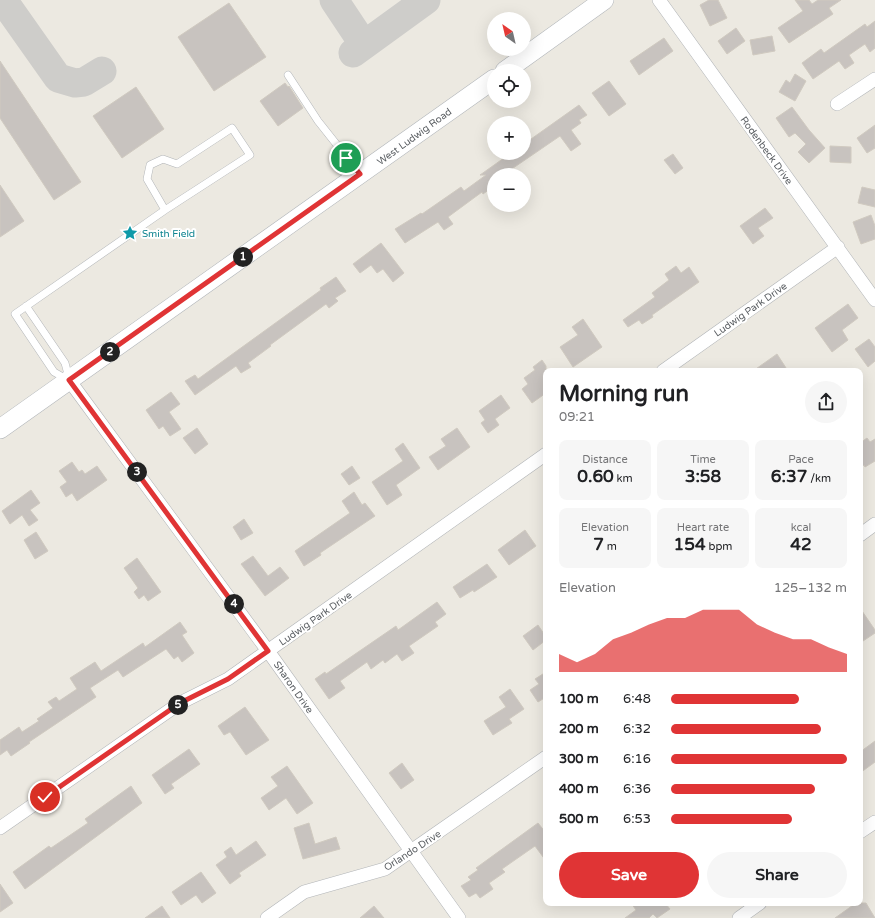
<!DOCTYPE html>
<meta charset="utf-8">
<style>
body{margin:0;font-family:"Varela Round",sans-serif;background:#f6f6f6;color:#202124;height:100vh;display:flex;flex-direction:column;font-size:15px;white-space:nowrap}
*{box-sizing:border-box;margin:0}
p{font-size:13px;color:#757577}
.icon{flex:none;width:22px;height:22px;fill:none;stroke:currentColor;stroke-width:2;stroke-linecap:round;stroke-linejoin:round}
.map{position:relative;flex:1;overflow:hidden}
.details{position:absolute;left:543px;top:368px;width:320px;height:538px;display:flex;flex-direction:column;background:#fff;border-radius:8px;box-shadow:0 4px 16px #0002}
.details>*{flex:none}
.needle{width:26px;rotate:326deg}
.fabs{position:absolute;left:487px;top:12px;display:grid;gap:8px}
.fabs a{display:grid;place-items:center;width:44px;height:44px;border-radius:50%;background:#fff;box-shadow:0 4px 16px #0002;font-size:20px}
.pin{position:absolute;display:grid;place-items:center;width:34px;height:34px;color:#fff;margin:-17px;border:2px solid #fff;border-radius:50%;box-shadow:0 1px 4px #0007}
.km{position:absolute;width:20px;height:20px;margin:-10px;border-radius:50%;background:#222;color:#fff;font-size:11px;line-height:20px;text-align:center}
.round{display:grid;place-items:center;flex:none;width:42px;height:42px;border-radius:21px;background:#f6f6f6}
.head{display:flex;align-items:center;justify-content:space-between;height:68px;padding:0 16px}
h1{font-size:22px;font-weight:700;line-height:30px}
.stats{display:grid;grid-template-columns:repeat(3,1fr);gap:6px;height:68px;padding:4px 16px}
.stats div{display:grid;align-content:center;border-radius:8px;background:#f6f6f6;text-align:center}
.stats b{font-size:17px;font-weight:700}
.stats small{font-size:11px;font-weight:400}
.stats p{font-size:11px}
.chart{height:112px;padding:8px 16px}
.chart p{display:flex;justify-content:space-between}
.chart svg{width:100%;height:72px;margin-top:4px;fill:#e03435;opacity:.7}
.primary-button{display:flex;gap:8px;margin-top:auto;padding:8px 16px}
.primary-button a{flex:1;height:46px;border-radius:24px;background:#e03435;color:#fff;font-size:16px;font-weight:700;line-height:46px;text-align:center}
.primary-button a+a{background:#f6f6f6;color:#202124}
ul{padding:0 16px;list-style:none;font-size:13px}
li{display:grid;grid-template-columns:64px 48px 1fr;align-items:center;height:30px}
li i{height:10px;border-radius:5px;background:#e03435}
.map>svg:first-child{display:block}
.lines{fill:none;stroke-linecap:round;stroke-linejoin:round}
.taxiway{stroke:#cecdca;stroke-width:29}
.building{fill:#c8c3bf;stroke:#d0cac0}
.service-casing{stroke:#b2b5b8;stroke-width:8}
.minor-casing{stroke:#b2b5b8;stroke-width:14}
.secondary-casing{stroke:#b3b7bb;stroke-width:20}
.service{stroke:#fff;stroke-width:7}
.minor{stroke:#fff;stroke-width:13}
.secondary{stroke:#fff;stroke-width:19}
.route-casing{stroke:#fff;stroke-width:8}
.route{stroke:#e03435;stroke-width:5}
.labels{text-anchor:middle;stroke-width:4;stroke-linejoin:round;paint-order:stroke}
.street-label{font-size:10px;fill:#5a5e62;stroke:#fff}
.culture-label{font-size:10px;fill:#0d838f;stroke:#fff;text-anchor:start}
</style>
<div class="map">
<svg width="875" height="918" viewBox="0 0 875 918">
<rect width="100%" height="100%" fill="#ece9e1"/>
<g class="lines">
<path class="taxiway" d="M3,0L58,78L75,83L84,82L102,71
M334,0L364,45
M353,53L426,0"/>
</g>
<path class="building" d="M709,0H718L727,18L710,26L700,5Z
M795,0H809L812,4L818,0H841L829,8L833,14L789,43L778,28L803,11Z
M229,3L266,57L214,91L178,37Z
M875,21V48L870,52L865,44L849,55L854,63L845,69L839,61L813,79L802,63L821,49L824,53L865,24L867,27Z
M736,28L745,41L727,54L718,41Z
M772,36L775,51L753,55L750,40Z
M664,38L673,51L639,75L630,61Z
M0,61L81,182L54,200L0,118Z
M795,74L806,81L795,101L779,92L786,80L790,83Z
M609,81L626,104L609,116L592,93Z
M285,83L288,87L289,86L303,108L278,126L260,101Z
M136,87L164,129L122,158L93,116Z
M579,105L587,115L579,120L581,123L571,130L581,144L571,151L560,136L503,175H494V186L483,194L482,192L448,217L453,224L444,230L438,222L405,243L395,229L421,213L422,214L461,187L464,191L486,175H480L511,153H524V144Z
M792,107L809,130L825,148L809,163L798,152L806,144L795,133L789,137L776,118Z
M875,125V148L867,153L857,138Z
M830,146L851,147V163L830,162Z
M673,154L683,168L675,174L664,160Z
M0,185L24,221L0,237Z
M862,187L875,190V207L858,203Z
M765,208L773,218L758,228L764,236L753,244L740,226Z
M871,215L875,226V239L861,244L853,222Z
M381,243L404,273L393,282L383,269L377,273L371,265L360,273L353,264Z
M676,266L681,273L689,267L699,282L652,315L653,317L642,324L639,320L628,327L623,320L655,297L652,293L669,280L665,274Z
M336,277L346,291L335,298L338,301L329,308L326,304L270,345L271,346L248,363L251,367L241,373L236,366L195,395L185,381L195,375L198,379L321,290L320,288Z
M848,304L858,318L842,330L848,340L832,352L815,328Z
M583,319L602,347L573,367L560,347L578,335L572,327Z
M869,339L875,347V361L868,367L855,349Z
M777,354L788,371H753Z
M542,360L546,366V393L532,403L522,389L528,384L524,378L535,370L533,367Z
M171,392L180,404L169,412L181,429L170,436L163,426L159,429L146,410Z
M501,395L510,408L495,419L499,425L488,433L481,423L485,420L479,411Z
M197,428L208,444L195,454L183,438Z
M457,428L470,447L438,470L429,457L446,446L441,439Z
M867,438L870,442L875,439V461L865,467L864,465L860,467V443Z
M403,443L420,468L396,485L402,495L387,505L372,482L403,461L395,449Z
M72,462L79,472L82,470L85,474L97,466L107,480L77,501L72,493L66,497L60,487L67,482L59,471Z
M352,466L360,478L349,485L341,474Z
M31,490L40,503L30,510L38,520L29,526L22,515L10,524L2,511Z
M354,492L362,505L365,503L375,516L320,553L321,555L304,566L295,551L350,513L342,501Z
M244,519L253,533L241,540L233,527Z
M525,530L536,546L509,565L498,550Z
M36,532L48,551L35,559L24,540Z
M253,556L268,576L280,567L289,578L265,596L241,564Z
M137,558L161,592L148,601L144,595L139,599L134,592L138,588L124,568Z
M487,564L497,577L474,592L473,590L460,598L453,587Z
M437,602L446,614L435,622L438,626L409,646L414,653L402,661L397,654L385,663L383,660L371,669L367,662L340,681L345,688L329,699L315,679L325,672L326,674L396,626L398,630Z
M860,608L875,630V633L860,643Z
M180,622L187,632L182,635L194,653L182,662L178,656L174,659L166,649L123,677L118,670L90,688L96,697L29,742L30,743L11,756L7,750L0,755V740L19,727L22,732L39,721L37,719L53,708L48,702L56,697L59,701L77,689L70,678L95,662L101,671L143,643L145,647Z
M538,625L546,637V640L533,650L523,636Z
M546,672V697L538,702L530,690L539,684L535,679Z
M510,689L524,709L509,719L512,723L493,735L484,721L506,707L499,697Z
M245,707L269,740L246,755L230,732L224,735L218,726Z
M875,741V762L860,773V752Z
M189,749L200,764L171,784L174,788L165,794L152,775Z
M402,763L414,780L401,789L389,773Z
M287,766L313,803L297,814L286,798L269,810L261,798L278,786L271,777Z
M131,786L142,803L25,889L13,872L49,846L51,848L88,823L85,819Z
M309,823L315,844L336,837L340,849L303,859L294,828Z
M538,823L546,833V861L535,846L502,869L505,872L489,883L493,889L480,898L476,893L469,897L461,886L471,880L468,877L478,870L476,868Z
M256,841L266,855L239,873L241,876L230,884L216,865L227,857L224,852L231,847L236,855Z
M201,872L216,893L202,903L196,895L181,905L172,892Z
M0,884L13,903L0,912Z
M631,903H665L670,909L657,918L653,914L649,918H625L636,910Z
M856,903H866L875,918H835Z
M162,906L170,918H145Z
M374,906L384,918H360Z"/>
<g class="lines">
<g class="service-casing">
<path id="service" d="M288,75L318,121L360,174
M26,306L65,363L69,378
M68,380L54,372L15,314L165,210L147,179L150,165L163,159L177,164L232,128L250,155L165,210"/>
</g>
<g class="minor-casing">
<path id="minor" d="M659,0L875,300
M837,104L875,79
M663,371L838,247
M69,380L268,651L459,918
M860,535L875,524
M0,828L180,703L228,679L546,454
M860,832L875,822
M267,918L304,892L385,869L546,757
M739,918L760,903"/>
</g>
<g class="secondary-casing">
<path id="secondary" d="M505,71L604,0
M0,429L494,79"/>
</g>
<use href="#service" class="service"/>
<use href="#minor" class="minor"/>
<use href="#secondary" class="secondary"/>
</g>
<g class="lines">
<g class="route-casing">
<path id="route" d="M45,797L180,703L228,679L268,651L69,380L360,174L346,158"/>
</g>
<use href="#route" class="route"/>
</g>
<defs>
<g id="sight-bare" transform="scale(1.2)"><path d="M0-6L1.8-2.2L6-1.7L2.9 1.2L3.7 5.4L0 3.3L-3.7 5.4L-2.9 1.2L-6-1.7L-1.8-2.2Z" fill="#0f9aa8" stroke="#fff" stroke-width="2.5" paint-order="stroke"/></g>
</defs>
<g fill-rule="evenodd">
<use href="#sight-bare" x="130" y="233"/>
</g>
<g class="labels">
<g class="street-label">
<text transform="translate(414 136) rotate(-36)" y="4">West Ludwig Road</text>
<text transform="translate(767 150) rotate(54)" y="4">Rodenbeck Drive</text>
<text transform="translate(750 309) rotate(-35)" y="4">Ludwig Park Drive</text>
<text transform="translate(315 618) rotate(-35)" y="4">Ludwig Park Drive</text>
<text transform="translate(294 687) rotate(55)" y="4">Sharon Drive</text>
<text transform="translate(412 850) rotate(-33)" y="4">Orlando Drive</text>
</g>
<g class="culture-label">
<text x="142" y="237">Smith Field</text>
</g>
</g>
</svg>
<div class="fabs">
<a><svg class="needle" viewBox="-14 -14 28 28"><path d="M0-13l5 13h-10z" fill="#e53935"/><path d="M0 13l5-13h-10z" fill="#757577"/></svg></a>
<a><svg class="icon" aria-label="locate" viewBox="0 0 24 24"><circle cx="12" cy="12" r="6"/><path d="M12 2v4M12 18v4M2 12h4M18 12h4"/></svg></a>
<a>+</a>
<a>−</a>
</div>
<div class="pin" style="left:346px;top:158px;background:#1e9e55"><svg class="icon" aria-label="arrive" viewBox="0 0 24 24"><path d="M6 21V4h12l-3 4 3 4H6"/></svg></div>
<div class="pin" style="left:45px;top:797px;background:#d93025"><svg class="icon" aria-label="check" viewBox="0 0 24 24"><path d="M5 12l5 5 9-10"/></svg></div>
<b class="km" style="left:243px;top:257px">1</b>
<b class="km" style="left:110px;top:352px">2</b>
<b class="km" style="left:137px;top:472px">3</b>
<b class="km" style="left:234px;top:604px">4</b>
<b class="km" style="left:178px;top:705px">5</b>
<section class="details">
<div class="head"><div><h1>Morning run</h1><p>09:21</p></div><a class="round"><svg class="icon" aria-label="share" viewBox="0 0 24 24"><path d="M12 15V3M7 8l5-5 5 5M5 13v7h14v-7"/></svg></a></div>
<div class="stats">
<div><p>Distance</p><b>0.60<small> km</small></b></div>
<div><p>Time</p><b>3:58</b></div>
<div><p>Pace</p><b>6:37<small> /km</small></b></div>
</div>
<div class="stats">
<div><p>Elevation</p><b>7<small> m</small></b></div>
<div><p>Heart rate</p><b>154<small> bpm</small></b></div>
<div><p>kcal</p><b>42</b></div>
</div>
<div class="chart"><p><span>Elevation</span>125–132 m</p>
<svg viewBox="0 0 160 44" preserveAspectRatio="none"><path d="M0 44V33L10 38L20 33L30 24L40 20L50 15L60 11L70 11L80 6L90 6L100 6L110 15L120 20L130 24L140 24L150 29L160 33V44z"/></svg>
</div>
<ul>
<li><b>100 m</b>6:48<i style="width:73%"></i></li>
<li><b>200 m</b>6:32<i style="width:85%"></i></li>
<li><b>300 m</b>6:16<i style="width:100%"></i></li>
<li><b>400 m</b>6:36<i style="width:82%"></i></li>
<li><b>500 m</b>6:53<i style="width:69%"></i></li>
</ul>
<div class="primary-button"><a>Save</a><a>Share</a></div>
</section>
</div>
